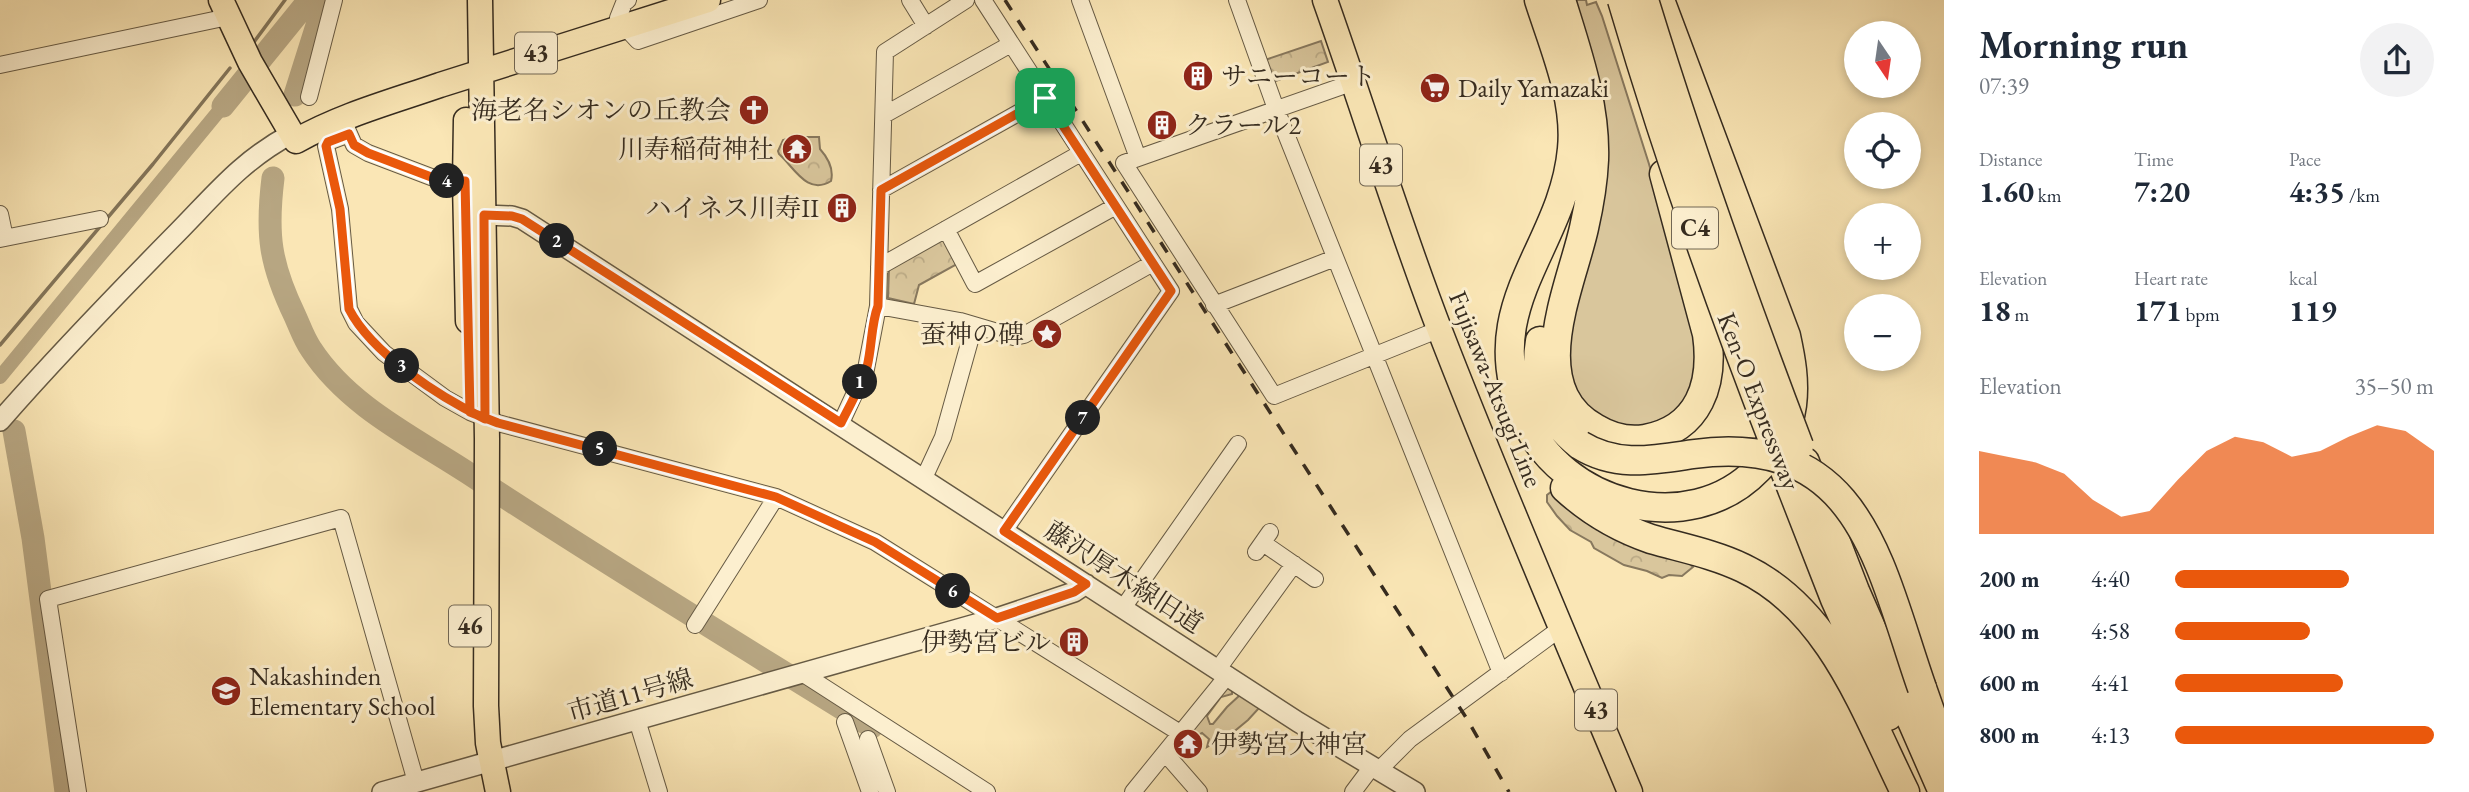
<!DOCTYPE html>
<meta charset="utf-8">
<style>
body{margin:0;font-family:"EB Garamond","Noto Serif JP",serif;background:#f2f2f3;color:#1f2937;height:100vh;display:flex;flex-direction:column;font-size:26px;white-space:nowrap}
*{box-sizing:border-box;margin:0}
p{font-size:23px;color:#747a83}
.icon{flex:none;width:38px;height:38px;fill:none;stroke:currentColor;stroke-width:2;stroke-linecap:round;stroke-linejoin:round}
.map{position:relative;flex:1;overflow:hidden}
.details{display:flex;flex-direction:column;background:#fff;width:525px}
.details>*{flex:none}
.needle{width:46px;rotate:167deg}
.controls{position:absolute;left:1844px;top:21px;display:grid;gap:14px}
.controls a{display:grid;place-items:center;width:77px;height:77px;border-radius:50%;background:#fff;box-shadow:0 4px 10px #0003;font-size:35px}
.pin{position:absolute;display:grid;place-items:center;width:60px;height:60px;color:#fff;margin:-30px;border-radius:14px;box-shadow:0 4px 10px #0006}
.km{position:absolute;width:35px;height:35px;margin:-18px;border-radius:50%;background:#222;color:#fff;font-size:19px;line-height:35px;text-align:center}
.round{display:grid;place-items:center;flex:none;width:74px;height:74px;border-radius:37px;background:#f2f2f3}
.headline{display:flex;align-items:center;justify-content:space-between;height:119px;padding:0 35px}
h1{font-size:38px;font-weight:700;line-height:52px}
.figures{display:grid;grid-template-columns:repeat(3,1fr);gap:10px;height:119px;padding:7px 35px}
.figures div{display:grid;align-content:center}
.figures b{font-size:30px;font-weight:700}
.figures small{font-size:19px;font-weight:400}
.figures p{font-size:19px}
.chart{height:196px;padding:14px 35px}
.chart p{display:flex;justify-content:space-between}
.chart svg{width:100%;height:126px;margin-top:7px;fill:#ea580c;opacity:.7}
ul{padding:0 35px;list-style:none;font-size:23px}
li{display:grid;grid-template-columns:112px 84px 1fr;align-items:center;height:52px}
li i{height:18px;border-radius:9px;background:#ea580c}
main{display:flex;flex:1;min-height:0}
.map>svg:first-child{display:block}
.green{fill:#d9c69c;stroke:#87785e;stroke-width:2}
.forest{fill:url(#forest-crowns);stroke:#87785e;stroke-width:2}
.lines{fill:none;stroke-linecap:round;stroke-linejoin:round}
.stream{stroke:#83755a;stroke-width:3.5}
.canal{stroke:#b7a682;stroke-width:14}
.river{stroke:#b7a682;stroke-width:23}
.minor-casing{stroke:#665a44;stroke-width:18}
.tertiary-casing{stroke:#665a44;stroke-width:22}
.primary-casing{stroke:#352b1f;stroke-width:27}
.motorway-casing{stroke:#352b1f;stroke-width:31}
.minor{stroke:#fcefcf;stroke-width:16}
.tertiary{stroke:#fcefcf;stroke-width:19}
.primary{stroke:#fae6b5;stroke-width:24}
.motorway{stroke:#fae6b5;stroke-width:28}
.rail{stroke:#352b1f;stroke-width:3.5;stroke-dasharray:12 12;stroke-linecap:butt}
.motorway-bridge-casing{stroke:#352b1f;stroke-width:31;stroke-linecap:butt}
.motorway-bridge{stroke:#fae6b5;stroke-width:28}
.route-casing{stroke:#fff;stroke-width:14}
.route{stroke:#ea580c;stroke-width:9}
.labels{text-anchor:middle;stroke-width:6;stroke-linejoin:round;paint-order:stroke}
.shield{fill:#fcefcf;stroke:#716654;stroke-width:2}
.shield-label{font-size:24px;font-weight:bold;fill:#352b1f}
.poi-label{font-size:26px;fill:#352b1f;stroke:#fcefcf;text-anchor:start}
.street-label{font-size:26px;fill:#352b1f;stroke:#fcefcf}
</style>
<main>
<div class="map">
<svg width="1944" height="792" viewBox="0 0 1944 792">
<defs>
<pattern id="forest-crowns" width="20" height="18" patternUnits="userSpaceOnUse" patternTransform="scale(1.75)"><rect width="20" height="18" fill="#d9c69c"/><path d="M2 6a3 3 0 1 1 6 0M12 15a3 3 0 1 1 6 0" fill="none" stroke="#bbaa86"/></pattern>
</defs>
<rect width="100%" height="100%" fill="#fae6b5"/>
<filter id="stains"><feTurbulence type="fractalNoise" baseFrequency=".00286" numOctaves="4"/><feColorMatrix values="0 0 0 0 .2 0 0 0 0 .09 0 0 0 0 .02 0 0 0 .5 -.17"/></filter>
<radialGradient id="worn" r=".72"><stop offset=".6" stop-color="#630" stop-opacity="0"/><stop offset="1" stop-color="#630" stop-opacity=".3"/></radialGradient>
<path class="green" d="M1576,0H1586L1587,5L1596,2L1602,16L1649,164L1696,333L1695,376L1688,395L1673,413L1652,425L1632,428L1612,426L1580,402L1566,367L1594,86Z
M1227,685L1232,689V694L1221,697L1207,716L1210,724H1213L1227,707L1240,695L1260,707L1248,720L1219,744L1216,742L1207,747L1209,739L1202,733L1198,735L1200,742L1197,747L1187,738Z"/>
<path class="forest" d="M1321,41L1328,62L1273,82L1262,61Z
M794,137H819L820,149C828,158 834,169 831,181C807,196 794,167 779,154L778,151L783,140Z
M943,238L959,263L919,285L914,304L888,298L889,268Z
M1552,491L1606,534L1688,562L1693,567L1682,576L1669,575L1662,578L1647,571L1624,565L1594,548L1591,542L1570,530L1557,516L1547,502V495Z"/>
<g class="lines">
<path class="stream" d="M254,42L285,0
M0,345L153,164L230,68"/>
<path class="canal" d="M0,377L223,106"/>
<path class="river" d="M295,95L325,0
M223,106L309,0
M273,178C266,235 270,264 295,316C300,327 304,339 311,349C348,406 413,437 468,473C601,561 737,643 872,727
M14,431L33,538L66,792"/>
<g class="minor-casing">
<path id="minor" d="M910,0L926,26
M983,0L1171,291L1004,531
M1080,0L1138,158
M1237,0L1276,109L1501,673
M618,18L624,3L628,0
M625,27L638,41L759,0
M0,65L228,17
M1354,82L1124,163L1274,396L1440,329
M309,97L334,0
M884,115L1011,44
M346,127L354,145L368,153L439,180L465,182
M349,134L328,142L326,146L340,209L349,309L356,323L384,353L445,398L470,412L498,423L776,497L875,542L1180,733
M881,190L1045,98
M0,214L5,238
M946,229L975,284L1116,206
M0,239L100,219
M879,267L1081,153
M1214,305L1335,258
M878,306L960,321L1014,337L1024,335L1153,263
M841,423L866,369L878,306L885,52L966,0
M924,478L943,437L974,326
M1263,543L1315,579
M1256,552L1270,532
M1123,608L1238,444
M695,625L776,497
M1218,669L1294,564
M802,673L987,792
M637,720L659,792
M845,722L870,792
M868,739L887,792
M1165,753L1199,792
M1378,771L1410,739L1561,628
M78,792L48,599L341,518L416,782
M1133,792L1228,675
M1353,792L1371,768"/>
</g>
<g class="tertiary-casing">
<path id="tertiary" d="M484,215L512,216L522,219L1298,722L1415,792
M0,421C55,358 113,298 172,238C213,197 239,162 291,134
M382,792L997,618L1074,592L1086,584"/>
</g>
<g class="primary-casing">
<path id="primary" d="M221,0L250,62L296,141C342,115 391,102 440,85C529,56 619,29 708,0
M480,0L487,439L486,706L488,743L498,792
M1325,0C1364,110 1398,222 1440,331C1500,486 1566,639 1630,792
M466,120L465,182L468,321"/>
</g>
<g class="motorway-casing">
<path id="motorway" d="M1539,0C1554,47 1577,99 1572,149C1563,249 1476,305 1524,417C1561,505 1689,541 1758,469C1775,452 1789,429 1792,405C1795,381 1791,359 1786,336L1660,0
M1561,0C1577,52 1596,105 1594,160C1593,183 1589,206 1584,228C1571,287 1522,387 1595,428C1610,437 1627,442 1645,439C1700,429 1714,383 1707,334L1664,174
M1540,341C1533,382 1547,420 1580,445
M1778,453L1835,599L1888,716
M1805,462L1855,591L1943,792
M1565,488C1590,511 1619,528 1651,539C1682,548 1714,554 1743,568C1830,609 1865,711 1905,792
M1922,688L1944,751"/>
</g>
<use href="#minor" class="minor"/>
<use href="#tertiary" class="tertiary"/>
<use href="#primary" class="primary"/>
<use href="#motorway" class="motorway"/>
<path class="rail" d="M1005,0L1467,719L1509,792"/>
<g class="motorway-bridge-casing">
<path id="motorway-bridge" d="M1622,0C1667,153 1720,304 1778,453
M1644,0C1690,150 1743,299 1799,446
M1580,445C1617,468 1653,460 1694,454C1861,432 1879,565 1922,688"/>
</g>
<use href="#motorway-bridge" class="motorway-bridge"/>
</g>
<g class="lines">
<g class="route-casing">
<path id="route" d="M1045,98L881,190L878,306C871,324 872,347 867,367C861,386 850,405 841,423L522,219L512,216L484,215L485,419C440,397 372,354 349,309L340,209L326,146L328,142L349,134L354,145L368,153L439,180L465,181L470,412L498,423L776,497L875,542L997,618L1074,592L1086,584L1004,531L1171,291L1045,98"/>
</g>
<use href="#route" class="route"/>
</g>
<defs>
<g id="building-disc" transform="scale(1.575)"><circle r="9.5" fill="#8f2418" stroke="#fcefcf"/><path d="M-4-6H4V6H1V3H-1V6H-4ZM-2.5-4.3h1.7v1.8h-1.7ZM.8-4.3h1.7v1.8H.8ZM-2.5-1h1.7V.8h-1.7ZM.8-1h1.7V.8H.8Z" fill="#fff"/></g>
<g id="supermarket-disc" transform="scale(1.575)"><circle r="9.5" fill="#8f2418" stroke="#fcefcf"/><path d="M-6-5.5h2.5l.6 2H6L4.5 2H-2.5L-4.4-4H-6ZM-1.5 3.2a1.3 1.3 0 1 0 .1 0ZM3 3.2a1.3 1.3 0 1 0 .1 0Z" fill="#fff"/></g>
<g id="church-disc" transform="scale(1.575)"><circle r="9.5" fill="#8f2418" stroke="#fcefcf"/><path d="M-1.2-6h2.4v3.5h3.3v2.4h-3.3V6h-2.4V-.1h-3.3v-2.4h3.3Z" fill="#fff"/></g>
<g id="temple-disc" transform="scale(1.575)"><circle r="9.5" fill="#8f2418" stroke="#fcefcf"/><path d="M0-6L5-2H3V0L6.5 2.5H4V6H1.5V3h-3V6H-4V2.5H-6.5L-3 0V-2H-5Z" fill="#fff"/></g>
<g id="sight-disc" transform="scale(1.575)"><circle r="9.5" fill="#8f2418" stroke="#fcefcf"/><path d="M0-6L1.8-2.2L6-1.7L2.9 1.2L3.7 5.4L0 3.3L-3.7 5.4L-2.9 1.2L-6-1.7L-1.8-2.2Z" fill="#fff"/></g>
<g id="school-disc" transform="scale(1.575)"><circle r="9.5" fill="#8f2418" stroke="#fcefcf"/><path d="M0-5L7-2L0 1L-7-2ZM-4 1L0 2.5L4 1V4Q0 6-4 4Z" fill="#fff"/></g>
</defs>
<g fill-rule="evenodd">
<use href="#building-disc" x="1198" y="76"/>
<use href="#supermarket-disc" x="1435" y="88"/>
<use href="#church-disc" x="754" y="110"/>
<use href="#building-disc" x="1162" y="125"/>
<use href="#temple-disc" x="797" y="149"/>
<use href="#building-disc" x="842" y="208"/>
<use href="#sight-disc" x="1047" y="334"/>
<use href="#building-disc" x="1074" y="642"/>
<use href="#school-disc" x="226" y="691"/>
<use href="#temple-disc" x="1188" y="744"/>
</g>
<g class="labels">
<g class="shield">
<rect x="515" y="32.5" width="42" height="41" rx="5"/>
<rect x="1360" y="144.5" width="42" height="41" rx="5"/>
<rect x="1672" y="207.5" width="46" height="41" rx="5"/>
<rect x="449" y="605.5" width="42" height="41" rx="5"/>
<rect x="1575" y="689.5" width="42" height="41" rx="5"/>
</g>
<g class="shield-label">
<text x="536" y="61">43</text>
<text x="1381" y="173">43</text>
<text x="1695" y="236">C4</text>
<text x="470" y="634">46</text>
<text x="1596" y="718">43</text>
</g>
<g class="poi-label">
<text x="1221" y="85">サニーコート</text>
<text x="1458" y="97">Daily Yamazaki</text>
<text x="731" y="119" text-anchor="end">海老名シオンの丘教会</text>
<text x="1185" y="134">クラール2</text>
<text x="774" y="158" text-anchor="end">川寿稲荷神社</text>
<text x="819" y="217" text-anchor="end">ハイネス川寿II</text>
<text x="1024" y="343" text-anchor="end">蚕神の碑</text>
<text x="1051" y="651" text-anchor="end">伊勢宮ビル</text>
<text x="249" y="685">Nakashinden<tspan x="249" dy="30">Elementary School</tspan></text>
<text x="1211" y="753">伊勢宮大神宮</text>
</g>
<g class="street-label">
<text transform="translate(1496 389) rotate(68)" y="9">Fujisawa-Atsugi Line</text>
<text transform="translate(1759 401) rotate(69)" y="9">Ken-O Expressway</text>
<text transform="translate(1124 577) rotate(33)" y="9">藤沢厚木線旧道</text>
<text transform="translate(630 695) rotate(-16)" y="9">市道11号線</text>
</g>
</g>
<rect width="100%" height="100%" filter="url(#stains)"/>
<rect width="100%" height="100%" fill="url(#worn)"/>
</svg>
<div class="controls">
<a><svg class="needle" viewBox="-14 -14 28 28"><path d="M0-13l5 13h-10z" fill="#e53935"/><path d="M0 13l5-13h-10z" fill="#747a83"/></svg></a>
<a><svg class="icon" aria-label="locate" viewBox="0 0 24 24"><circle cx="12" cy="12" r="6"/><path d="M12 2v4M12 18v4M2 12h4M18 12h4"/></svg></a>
<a>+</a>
<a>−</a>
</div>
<div class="pin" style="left:1045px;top:98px;background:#1e9e55"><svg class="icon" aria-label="arrive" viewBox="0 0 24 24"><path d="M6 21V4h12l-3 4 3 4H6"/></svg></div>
<b class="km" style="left:860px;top:382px">1</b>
<b class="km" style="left:557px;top:241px">2</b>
<b class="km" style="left:402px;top:366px">3</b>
<b class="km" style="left:447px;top:181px">4</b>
<b class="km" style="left:600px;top:449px">5</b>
<b class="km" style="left:953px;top:591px">6</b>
<b class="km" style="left:1083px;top:418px">7</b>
</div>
<section class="details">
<div class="headline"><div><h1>Morning run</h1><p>07:39</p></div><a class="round"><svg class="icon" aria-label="share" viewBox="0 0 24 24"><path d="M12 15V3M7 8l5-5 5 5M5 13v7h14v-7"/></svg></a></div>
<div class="figures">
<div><p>Distance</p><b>1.60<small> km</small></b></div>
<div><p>Time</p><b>7:20</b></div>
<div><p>Pace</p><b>4:35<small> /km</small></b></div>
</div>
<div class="figures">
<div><p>Elevation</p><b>18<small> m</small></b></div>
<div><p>Heart rate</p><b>171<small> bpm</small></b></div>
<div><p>kcal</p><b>119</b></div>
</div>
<div class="chart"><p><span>Elevation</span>35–50 m</p>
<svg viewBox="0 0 160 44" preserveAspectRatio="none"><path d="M0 44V15L10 17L20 19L30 23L40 32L50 38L60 36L70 25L80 15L90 10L100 12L110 17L120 15L130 10L140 6L150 8L160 15V44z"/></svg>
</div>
<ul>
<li><b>200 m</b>4:40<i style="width:67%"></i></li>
<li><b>400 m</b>4:58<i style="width:52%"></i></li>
<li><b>600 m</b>4:41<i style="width:65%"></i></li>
<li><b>800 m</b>4:13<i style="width:100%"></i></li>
</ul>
</section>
</main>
